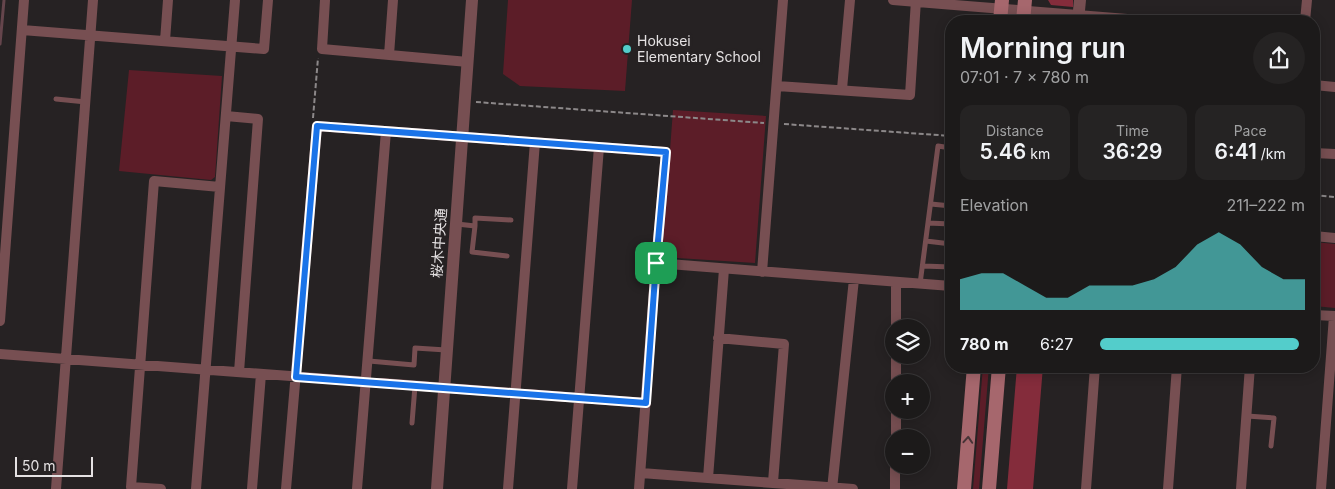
<!DOCTYPE html>
<meta charset="utf-8">
<style>
body{margin:0;font-family:Inter,"Noto Sans JP",sans-serif;background:#252323;color:#f1f3f6;height:100vh;display:flex;flex-direction:column;font-size:19px;white-space:nowrap}
*{box-sizing:border-box;margin:0}
p{font-size:16px;color:#a0a1a2}
.icon{flex:none;width:28px;height:28px;fill:none;stroke:currentColor;stroke-width:2;stroke-linecap:round;stroke-linejoin:round}
.map{position:relative;flex:1;overflow:hidden}
.panel{position:absolute;left:945px;top:15px;width:375px;height:358px;display:flex;flex-direction:column;background:#1c1a1a;border-radius:20px;box-shadow:0 2px 12px #0003,0 0 0 1px #3a3839}
.panel>*{flex:none}
.buttons{position:absolute;left:885px;top:319px;display:grid;gap:10px}
.buttons a{display:grid;place-items:center;width:45px;height:45px;border-radius:50%;background:#1c1a1a;box-shadow:0 2px 12px #0003,0 0 0 1px #3a3839;font-size:25px}
.scale{position:absolute;left:15px;bottom:12px;width:78px;box-sizing:border-box;padding-left:5px;border:2px solid #e5e2e3;border-top:0;font-size:14px;line-height:18px;white-space:nowrap;color:#e5e2e3;-webkit-text-stroke:4px #262223;paint-order:stroke}
.pin{position:absolute;display:grid;place-items:center;width:42px;height:42px;color:#fff;margin:-21px;border-radius:10px;box-shadow:0 2px 8px #0006}
.round{display:grid;place-items:center;flex:none;width:52px;height:52px;border-radius:26px;background:#252323}
.head{display:flex;align-items:center;justify-content:space-between;height:85px;padding:0 15px}
h1{font-size:28px;font-weight:600;line-height:38px}
.metrics{display:grid;grid-template-columns:repeat(3,1fr);gap:8px;height:85px;padding:5px 15px}
.metrics div{display:grid;align-content:center;border-radius:12px;background:#252323;text-align:center}
.metrics b{font-size:21px;font-weight:600}
.metrics small{font-size:14px;font-weight:400}
.metrics p{font-size:14px}
.chart{height:140px;padding:10px 15px}
.chart p{display:flex;justify-content:space-between}
.chart svg{width:100%;height:90px;margin-top:5px;fill:#53cdcb;opacity:.7}
ul{padding:0 15px;list-style:none;font-size:16px}
li{display:grid;grid-template-columns:80px 60px 1fr;align-items:center;height:38px}
li i{height:12px;border-radius:6px;background:#53cdcb}
.map>svg:first-child{display:block}
.green{fill:#5c1d28}
.forest{fill:#842c3b}
.lines{fill:none;stroke-linecap:round;stroke-linejoin:round}
.stream{stroke:#65454c;stroke-width:3}
.path{stroke:#8c8889;stroke-width:2;stroke-dasharray:5 2.5;stroke-linecap:butt}
.service{stroke:#774f52;stroke-width:5}
.minor{stroke:#774f52;stroke-width:10}
.tertiary{stroke:#774f52;stroke-width:12}
.secondary{stroke:#a6676d;stroke-width:14}
.oneway{stroke:#463336}
.route-casing{stroke:#fff;stroke-width:10}
.route{stroke:#1a73e8;stroke-width:6}
.poi-dot{fill:#53cdcb;stroke:#262223;stroke-width:2}
.labels{text-anchor:middle;stroke-width:5;stroke-linejoin:round;paint-order:stroke}
.poi-label{font-size:14px;fill:#e5e2e3;stroke:#262223;text-anchor:start}
.street-label{font-size:14px;fill:#e5e2e3;stroke:#262223}
</style>
<div class="map">
<svg width="1335" height="489" viewBox="0 0 1335 489">
<rect width="100%" height="100%" fill="#262223"/>
<path class="green" d="M508,0H632L625,91L520,86L503,74Z
M129,70L222,76L215,177L211,180L119,171Z
M673,110L766,116L755,263L662,257Z
M1314,242L1335,244V308L1314,306Z
M983,366H989L979,489H973Z"/>
<path class="forest" d="M1048,0H1073V7L1051,5Z
M1017,366H1043L1033,489H1007Z"/>
<g class="lines">
<path class="stream" d="M0,44L4,0"/>
<path class="path" d="M476,102L764,123
M313,118L318,58
M784,124L951,136
M1314,195L1335,197"/>
<path class="service" d="M56,99L86,102
M931,204L951,206
M928,223L951,224
M457,224L475,226V218L511,220
M475,226L472,252L507,256
M926,241L951,244
M923,266L951,267
M920,284L938,146L951,148
M369,361L414,365L415,348L446,350
M1247,416L1274,418L1271,446
M412,423L415,386"/>
<path class="minor" d="M325,0L322,49L468,62
M893,0L1152,21
M1305,21L1307,0
M22,30L264,49L268,0
M165,41L168,0
M389,55L393,0
M1314,85L1335,87
M777,86L910,95L916,0
M842,89L850,0
M226,116L258,119L239,372
M1314,153L1335,154
M1314,236L1335,238
M656,263L951,286
M762,272L783,0
M1314,315L1335,316
M0,321L24,0
M896,328V282
M718,338L784,344L773,482
M0,354L646,403
M896,382V355
M896,438V410
M641,473L853,489
M708,478L724,269
M56,489L93,0
M161,489L131,487L154,181L220,187
M196,489L235,0
M252,489L261,374
M286,489L317,126L666,152L656,263L639,489
M357,489L386,131
M508,489L535,142
M572,489L599,147
M832,489L854,279
M895,489V465
M1086,489L1095,366
M1168,489L1177,366
M1241,489L1250,366
M1321,489L1334,316"/>
<path class="tertiary" d="M1078,21L1080,0
M437,489L472,0"/>
<path class="secondary" d="M1000,21L1002,0
M1023,21L1025,0
M964,489L974,366
M989,489L999,366"/>
</g>
<defs><path id="oneway-chevron" d="M-2-3.5L2.5 0L-2 3.5" fill="none" stroke-width="1.6" stroke-linecap="round" stroke-linejoin="round" transform="scale(1.25)"/></defs>
<use class="oneway" href="#oneway-chevron" transform="translate(968 440) rotate(-86)"/>
<g class="lines">
<g class="route-casing">
<path id="route" d="M317,126L666,152L656,263L646,403L296,377Z"/>
</g>
<use href="#route" class="route"/>
</g>
<circle class="poi-dot" cx="627" cy="49" r="5"/>
<g class="labels">
<g class="poi-label">
<text x="637" y="46">Hokusei<tspan x="637" dy="16">Elementary School</tspan></text>
</g>
<g class="street-label">
<text transform="translate(439 243) rotate(-86)" y="5">桜木中央通</text>
</g>
</g>
</svg>
<div class="buttons">
<a><svg class="icon" aria-label="layers" viewBox="0 0 24 24"><path d="M12 4l9 5-9 5-9-5zM3 14l9 5 9-5"/></svg></a>
<a>+</a>
<a>−</a>
</div>
<div class="scale">50 m</div>
<div class="pin" style="left:656px;top:263px;background:#1e9e55"><svg class="icon" aria-label="arrive" viewBox="0 0 24 24"><path d="M6 21V4h12l-3 4 3 4H6"/></svg></div>
<section class="panel">
<div class="head"><div><h1>Morning run</h1><p>07:01 · 7 × 780 m</p></div><a class="round"><svg class="icon" aria-label="share" viewBox="0 0 24 24"><path d="M12 15V3M7 8l5-5 5 5M5 13v7h14v-7"/></svg></a></div>
<div class="metrics">
<div><p>Distance</p><b>5.46<small> km</small></b></div>
<div><p>Time</p><b>36:29</b></div>
<div><p>Pace</p><b>6:41<small> /km</small></b></div>
</div>
<div class="chart"><p><span>Elevation</span>211–222 m</p>
<svg viewBox="0 0 160 44" preserveAspectRatio="none"><path d="M0 44V29L10 26L20 26L30 32L40 38L50 38L60 32L70 32L80 32L90 29L100 23L110 12L120 6L130 12L140 23L150 29L160 29V44z"/></svg>
</div>
<ul>
<li><b>780 m</b>6:27<i style="width:97%"></i></li>
</ul>
</section>
</div>
